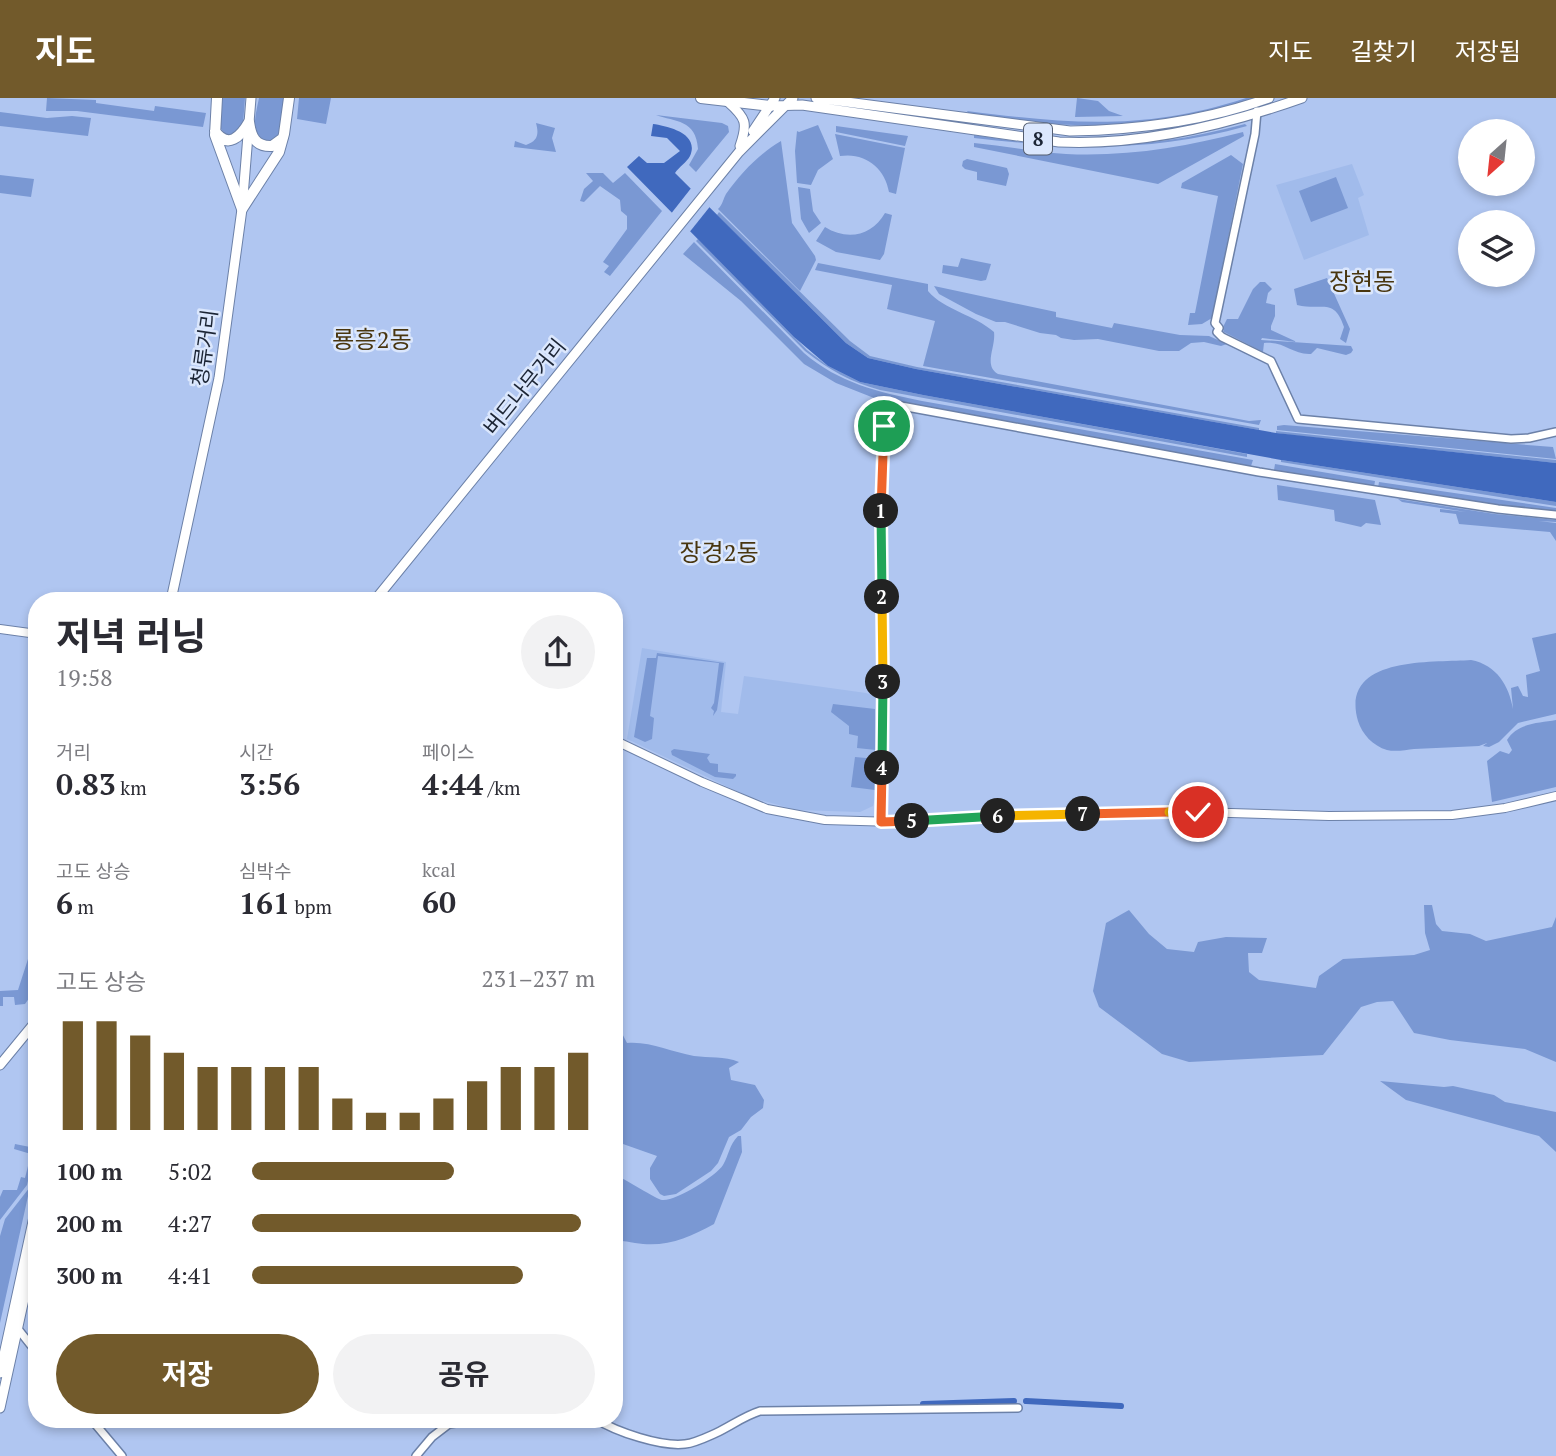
<!DOCTYPE html>
<html lang="ko">
<meta charset="utf-8">
<style>
body{margin:0;font-family:"PT Serif","Noto Sans KR",serif;background:#f2f2f3;color:#2b2b33;height:100vh;display:flex;flex-direction:column;font-size:26px;white-space:nowrap}
*{box-sizing:border-box;margin:0}
p{font-size:23px;color:#7c7c81}
.icon{flex:none;width:38px;height:38px;fill:none;stroke:currentColor;stroke-width:2;stroke-linecap:round;stroke-linejoin:round}
.map{position:relative;flex:1;overflow:hidden}
.panel{position:absolute;left:28px;top:494px;width:595px;height:836px;display:flex;flex-direction:column;background:#fff;border-radius:28px;box-shadow:0 4px 10px #0003}
.panel>*{flex:none}
.needle{width:46px;rotate:207deg}
.tools{position:absolute;left:1458px;top:21px;display:grid;gap:14px}
.tools a{display:grid;place-items:center;width:77px;height:77px;border-radius:50%;background:#fff;box-shadow:0 4px 10px #0003;font-size:35px}
.pin{position:absolute;display:grid;place-items:center;width:60px;height:60px;color:#fff;margin:-30px;border:4px solid #fff;border-radius:50%;box-shadow:0 2px 7px #0007}
.km{position:absolute;width:35px;height:35px;margin:-18px;border-radius:50%;background:#222;color:#fff;font-size:19px;line-height:35px;text-align:center}
.round{display:grid;place-items:center;flex:none;width:74px;height:74px;border-radius:37px;background:#f2f2f3}
.headline{display:flex;align-items:center;justify-content:space-between;height:119px;padding:0 28px}
h1{font-size:38px;font-weight:700;line-height:52px}
.figures{display:grid;grid-template-columns:repeat(3,1fr);gap:10px;height:119px;padding:7px 28px}
.figures div{display:grid;align-content:center}
.figures b{font-size:30px;font-weight:700}
.figures small{font-size:19px;font-weight:400}
.figures p{font-size:19px}
.chart{height:196px;padding:14px 28px}
.chart p{display:flex;justify-content:space-between}
.chart svg{width:100%;height:126px;margin-top:7px;stroke:#725a2b;stroke-width:6}
.primary-button{display:flex;gap:14px;margin-top:auto;padding:14px 28px}
.primary-button a{flex:1;height:80px;border-radius:42px;background:#725a2b;color:#fff;font-size:28px;font-weight:700;line-height:80px;text-align:center}
.primary-button a+a{background:#f2f2f3;color:#2b2b33}
ul{padding:0 28px;list-style:none;font-size:23px}
li{display:grid;grid-template-columns:112px 84px 1fr;align-items:center;height:52px}
li i{height:18px;border-radius:9px;background:#725a2b}
header{display:flex;align-items:center;gap:42px;box-sizing:border-box;height:98px;padding:0 35px;background:#725a2b;color:#fff}
header strong{font-size:33px}
nav{display:flex;gap:38px;margin-inline-start:auto;font-size:24px}
.map>svg:first-child{display:block}
.built{fill:#a1bbeb}
.green{fill:#7a98d3}
.water{fill:#4069be}
.pier{fill:#b0c6f1}
.lines{fill:none;stroke-linecap:round;stroke-linejoin:round}
.canal{stroke:#4069be;stroke-width:6}
.tertiary-casing{stroke:#6c81a8;stroke-width:10}
.secondary-casing{stroke:#6c81a8;stroke-width:10}
.primary-casing{stroke:#6c81a8;stroke-width:11}
.trunk-casing{stroke:#6c81a8;stroke-width:12}
.tertiary{stroke:#fff;stroke-width:7}
.secondary{stroke:#fff;stroke-width:8}
.primary{stroke:#fff;stroke-width:9}
.trunk{stroke:#fff;stroke-width:10}
.split-1-casing{stroke:#fff;stroke-width:14}
.split-2-casing{stroke:#fff;stroke-width:14}
.split-3-casing{stroke:#fff;stroke-width:14}
.split-4-casing{stroke:#fff;stroke-width:14}
.split-5-casing{stroke:#fff;stroke-width:14}
.split-6-casing{stroke:#fff;stroke-width:14}
.split-7-casing{stroke:#fff;stroke-width:14}
.split-8-casing{stroke:#fff;stroke-width:14}
.split-9-casing{stroke:#fff;stroke-width:14}
.split-1{stroke:#f0652b;stroke-width:9}
.split-2{stroke:#22a559;stroke-width:9}
.split-3{stroke:#f5b400;stroke-width:9}
.split-4{stroke:#22a559;stroke-width:9}
.split-5{stroke:#f0652b;stroke-width:9}
.split-6{stroke:#22a559;stroke-width:9}
.split-7{stroke:#f5b400;stroke-width:9}
.split-8{stroke:#f0652b;stroke-width:9}
.split-9{stroke:#f5b400;stroke-width:9}
.labels{text-anchor:middle;stroke-width:5;stroke-linejoin:round;paint-order:stroke}
.shield{fill:#dbe7fd;stroke:#555f71;stroke-width:2}
.shield-label{font-size:19px;font-weight:bold;fill:#1c2535}
.street-label{font-size:21px;fill:#1c2535;stroke:#dbe7fd}
.quarter-label{font-size:24px;fill:#49360f;stroke:#dbe7fd}
</style>
<header>
<strong>지도</strong>
<nav><a>지도</a><a>길찾기</a><a>저장됨</a></nav>
</header>
<div class="map">
<svg width="1556" height="1358" viewBox="0 0 1556 1358">
<rect width="100%" height="100%" fill="#b0c6f1"/>
<path class="built" d="M1352,66L1364,97L1358,100L1369,137L1304,162L1276,87Z
M642,550L726,564L721,614L738,616L744,578L866,595L878,599V689L873,708L860,714L797,712L749,699L627,641Z"/>
<path class="green" d="M47,0L96,2V5L154,13L155,8L206,15L203,29L77,13H46Z
M221,0H245L243,26L232,38L226,37L218,27Z
M259,0H285C283,10 284,24 280,34C276,46 260,47 256,34C253,25 257,10 259,0Z
M299,0H331L326,26L297,21Z
M1077,0L1098,3L1109,13L1123,18L1075,19Z
M1246,0H1254C1196,18 1137,29 1075,27C1040,26 1004,20 969,16L967,13C1070,26 1145,33 1246,0Z
M0,14L47,20L72,18L91,20L88,38L0,28Z
M656,17L722,25L728,28L729,34L696,74L689,67L698,51C696,21 675,24 656,17Z
M536,25L555,30L552,40L556,54L514,49L515,43L526,47C538,43 539,36 536,25Z
M1245,26L1247,28C1150,55 1072,51 974,40V37C1004,41 1034,47 1065,48C1126,50 1186,42 1245,26Z
M818,27L833,61L818,72L811,87L797,85L795,53L797,33L799,34Z
M836,28L908,38L905,48L836,34Z
M1243,34L1244,38L1158,86L974,49V45C1005,48 1035,54 1066,56C1126,59 1185,49 1243,34Z
M835,36L905,50L896,96L889,94C885,70 865,54 840,58Z
M781,43L792,125L815,158L816,162L800,193L718,111C723,106 723,101 726,96C741,75 759,56 781,43Z
M1231,57L1243,66L1212,220L1202,226L1188,227L1190,215H1195L1218,98L1181,90L1182,85Z
M967,61L1007,70L1009,76L1006,88L977,82V74L965,71L962,68L963,63Z
M586,75H603L613,85L625,75L662,113L610,178L604,174L609,168L603,164L627,131V118L621,113L620,102L600,88L584,104L580,103L584,91L593,83Z
M0,77L34,81L31,99L0,95Z
M1336,79L1348,110L1311,124L1299,93Z
M798,89L810,91L813,113L821,125L809,135L801,121Z
M719,114L850,243L870,258L917,269L1259,330V332L916,271L868,260L846,245L717,117Z
M885,115L892,117L884,156L880,162L836,154L816,143L825,129C847,143 872,138 885,115Z
M698,141L807,252L828,268L860,284L923,297L1247,356V359L880,292C851,284 829,272 805,253L696,143Z
M694,144L804,255C839,285 878,294 922,303L1253,362L1251,368L874,300L836,285L804,266L741,203L683,156Z
M961,160L991,166L986,182L981,183L942,175L943,167L958,169Z
M818,165L928,186V193C944,212 975,217 994,234C996,249 983,267 998,276L1249,323L1261,322L1259,327L923,268L935,223L887,211L892,187L815,172Z
M1327,180L1350,231L1346,245L1340,241L1344,229C1334,199 1323,213 1297,207L1294,191Z
M1260,184H1265L1272,191L1268,195L1266,205L1275,207V218L1271,228V232L1297,244L1262,240L1261,242L1351,248L1353,252L1351,255L1346,257L1317,250L1311,256C1292,257 1285,243 1264,245L1263,254L1224,234L1223,229L1227,221H1238L1253,191Z
M934,188L1056,214V219L1112,230L1114,225L1180,237L1209,238L1227,246L1221,248L1204,244L1191,245L1179,253H1159L1098,241L1074,242L1061,240L1056,237L1040,235L1005,224H996L976,216L939,196Z
M1284,327L1553,349L1556,361L1277,332V328Z
M1276,333L1556,362V365L1290,337L1276,335Z
M1281,362L1556,404V408L1281,364Z
M1275,366L1375,383L1374,389L1274,372Z
M1379,384L1556,410V414L1493,408L1378,390Z
M1277,387L1375,402L1381,427L1366,425L1361,429L1335,423L1334,412L1278,402Z
M1398,401L1495,416L1556,422V424L1539,423L1556,425V443L1550,434L1459,426L1456,416L1440,414V411L1466,414L1402,404Z
M1556,535V616L1518,625L1499,644L1489,649L1483,648L1487,645L1479,648C1458,649 1436,650 1414,651C1406,652 1395,654 1387,652C1373,648 1362,636 1358,623C1339,557 1433,565 1471,562C1497,567 1509,588 1513,611L1511,590L1518,588L1523,598L1528,599L1526,577L1540,573L1532,540Z
M657,555L724,565L717,612L713,618L714,613L711,610L714,605L719,565L658,558L650,618L654,620L652,641L645,644L634,639L647,560H656Z
M833,606L875,611L876,652L857,650L858,638L849,636V628L831,614Z
M1556,622V689L1492,704L1487,663L1500,653L1509,656L1512,652L1507,642C1517,625 1539,625 1556,622Z
M674,651L710,656L707,660L710,665L718,666V674L736,676V678L733,681L715,679L672,657L671,653Z
M855,659L877,661L875,692L851,689Z
M1424,807H1432L1436,826L1442,833L1470,836L1486,843L1552,829L1556,819V964L1525,951L1450,942L1414,935L1393,903L1377,904L1361,909L1323,957L1189,964L1162,956L1099,909L1093,893L1106,825L1129,812L1149,836L1167,851L1194,854L1198,844L1226,839L1267,840L1262,855H1248L1249,874L1259,882L1316,890L1319,878L1343,861L1414,857L1430,852L1425,835Z
M28,861L34,862C40,879 36,891 25,906L15,907L14,899H3V908H0V893L18,892Z
M614,920L627,945C650,943 671,954 694,958C709,960 724,958 739,964L729,970L731,982L755,987L764,1002L763,1010L751,1019L741,1032L729,1039L718,1065L711,1073L676,1096L664,1098L660,1096L650,1081V1070L657,1058L623,1046L614,1032Z
M1380,983L1444,989L1453,988L1494,997L1505,1004L1556,1014V1054L1539,1038L1406,1002Z
M738,1038H741L742,1054L714,1126C688,1140 666,1150 635,1145C627,1143 621,1144 614,1140V1076C623,1080 658,1102 662,1102C675,1104 716,1078 723,1067C729,1057 729,1047 738,1038Z
M15,1046L30,1049L29,1052L35,1054L27,1087L0,1122V1099L3,1092H17L21,1079L25,1080L31,1056L14,1051Z
M30,1089L0,1225V1138L5,1121Z"/>
<path class="water" d="M653,26C667,28 700,35 690,58C687,64 679,69 675,75L846,245L868,260L916,271L1276,335L1556,365V404L1281,362L923,297L860,284L828,268L794,239L627,69L639,58L647,65H664L680,53L667,40L651,38Z"/>
<path class="pier" d="M692,89L712,106L688,136L670,117Z"/>
<g class="lines">
<path class="canal" d="M1026,1303L1121,1308
M923,1306L1014,1303"/>
<g class="tertiary-casing">
<path id="tertiary" d="M1257,13L1255,36L1215,225L1219,230L1217,234L1222,239L1271,263L1298,321L1511,341L1529,340L1556,334
M881,724L883,527L881,467L885,305L1259,374L1498,411L1556,417
M18,1231L37,1255
M91,1321L122,1358
M596,1321C616,1334 662,1349 685,1346C695,1345 707,1339 716,1335C731,1328 744,1318 760,1313L1018,1310
M416,1358L432,1339L449,1326L481,1321"/>
</g>
<g class="secondary-casing">
<path id="secondary" d="M0,531L37,536
M614,642L702,684L767,711L825,722L895,724L1019,717L1198,714L1329,718L1452,717L1505,710L1556,698"/>
</g>
<g class="primary-casing">
<path id="primary" d="M816,0L1070,33C1138,32 1205,23 1269,0
M728,4C746,20 748,25 740,48
M770,8L802,7L1059,44C1141,48 1226,27 1302,0
M753,33L775,0
M171,502L219,280L242,111L251,0
M375,502L739,54L793,0
M0,967L37,922
M0,1275L37,1105
M0,1310L37,1142"/>
</g>
<g class="trunk-casing">
<path id="trunk" d="M217,0L215,37L242,111
M701,0L770,8
M249,24C251,38 255,49 272,48L283,40
M215,33C228,52 241,38 249,24
M242,111L279,54L284,36L289,0"/>
</g>
<use href="#tertiary" class="tertiary"/>
<use href="#secondary" class="secondary"/>
<use href="#primary" class="primary"/>
<use href="#trunk" class="trunk"/>
</g>
<g class="lines">
<g class="split-1-casing">
<path id="split-1" d="M881,413L884,328"/>
</g>
<g class="split-2-casing">
<path id="split-2" d="M881,413L882,499"/>
</g>
<g class="split-3-casing">
<path id="split-3" d="M882,499L883,584"/>
</g>
<g class="split-4-casing">
<path id="split-4" d="M882,670L883,584"/>
</g>
<g class="split-5-casing">
<path id="split-5" d="M882,670L881,724L912,723"/>
</g>
<g class="split-6-casing">
<path id="split-6" d="M912,723L998,718"/>
</g>
<g class="split-7-casing">
<path id="split-7" d="M998,718L1083,716"/>
</g>
<g class="split-8-casing">
<path id="split-8" d="M1083,716L1169,714"/>
</g>
<g class="split-9-casing">
<path id="split-9" d="M1169,714H1198"/>
</g>
<use href="#split-1" class="split-1"/>
<use href="#split-2" class="split-2"/>
<use href="#split-3" class="split-3"/>
<use href="#split-4" class="split-4"/>
<use href="#split-5" class="split-5"/>
<use href="#split-6" class="split-6"/>
<use href="#split-7" class="split-7"/>
<use href="#split-8" class="split-8"/>
<use href="#split-9" class="split-9"/>
</g>
<g class="labels">
<rect class="shield" x="1024" y="25.5" width="28" height="31" rx="5"/>
<g class="shield-label">
<text x="1038" y="48">8</text>
</g>
<g class="street-label">
<text transform="translate(205 250) rotate(-82)" y="7">청류거리</text>
<text transform="translate(525 289) rotate(-51)" y="7">버드나무거리</text>
</g>
<g class="quarter-label">
<text x="1362" y="192">장현동</text>
<text x="372" y="250">룡흥2동</text>
<text x="719" y="463">장경2동</text>
</g>
</g>
</svg>
<div class="tools">
<a><svg class="needle" viewBox="-14 -14 28 28"><path d="M0-13l5 13h-10z" fill="#e53935"/><path d="M0 13l5-13h-10z" fill="#7c7c81"/></svg></a>
<a><svg class="icon" aria-label="layers" viewBox="0 0 24 24"><path d="M12 4l9 5-9 5-9-5zM3 14l9 5 9-5"/></svg></a>
</div>
<div class="pin" style="left:884px;top:328px;background:#1e9e55"><svg class="icon" aria-label="arrive" viewBox="0 0 24 24"><path d="M6 21V4h12l-3 4 3 4H6"/></svg></div>
<div class="pin" style="left:1198px;top:714px;background:#d93025"><svg class="icon" aria-label="check" viewBox="0 0 24 24"><path d="M5 12l5 5 9-10"/></svg></div>
<b class="km" style="left:881px;top:413px">1</b>
<b class="km" style="left:882px;top:499px">2</b>
<b class="km" style="left:883px;top:584px">3</b>
<b class="km" style="left:882px;top:670px">4</b>
<b class="km" style="left:912px;top:723px">5</b>
<b class="km" style="left:998px;top:718px">6</b>
<b class="km" style="left:1083px;top:716px">7</b>
<section class="panel">
<div class="headline"><div><h1>저녁 러닝</h1><p>19:58</p></div><a class="round"><svg class="icon" aria-label="share" viewBox="0 0 24 24"><path d="M12 15V3M7 8l5-5 5 5M5 13v7h14v-7"/></svg></a></div>
<div class="figures">
<div><p>거리</p><b>0.83<small> km</small></b></div>
<div><p>시간</p><b>3:56</b></div>
<div><p>페이스</p><b>4:44<small> /km</small></b></div>
</div>
<div class="figures">
<div><p>고도 상승</p><b>6<small> m</small></b></div>
<div><p>심박수</p><b>161<small> bpm</small></b></div>
<div><p>kcal</p><b>60</b></div>
</div>
<div class="chart"><p><span>고도 상승</span>231–237 m</p>
<svg viewBox="0 0 160 44" preserveAspectRatio="none"><path d="M5 44V6M15 44V6M25 44V11M35 44V17M45 44V22M55 44V22M65 44V22M75 44V22M85 44V33M95 44V38M105 44V38M115 44V33M125 44V27M135 44V22M145 44V22M155 44V17"/></svg>
</div>
<ul>
<li><b>100 m</b>5:02<i style="width:59%"></i></li>
<li><b>200 m</b>4:27<i style="width:96%"></i></li>
<li><b>300 m</b>4:41<i style="width:79%"></i></li>
</ul>
<div class="primary-button"><a>저장</a><a>공유</a></div>
</section>
</div>
